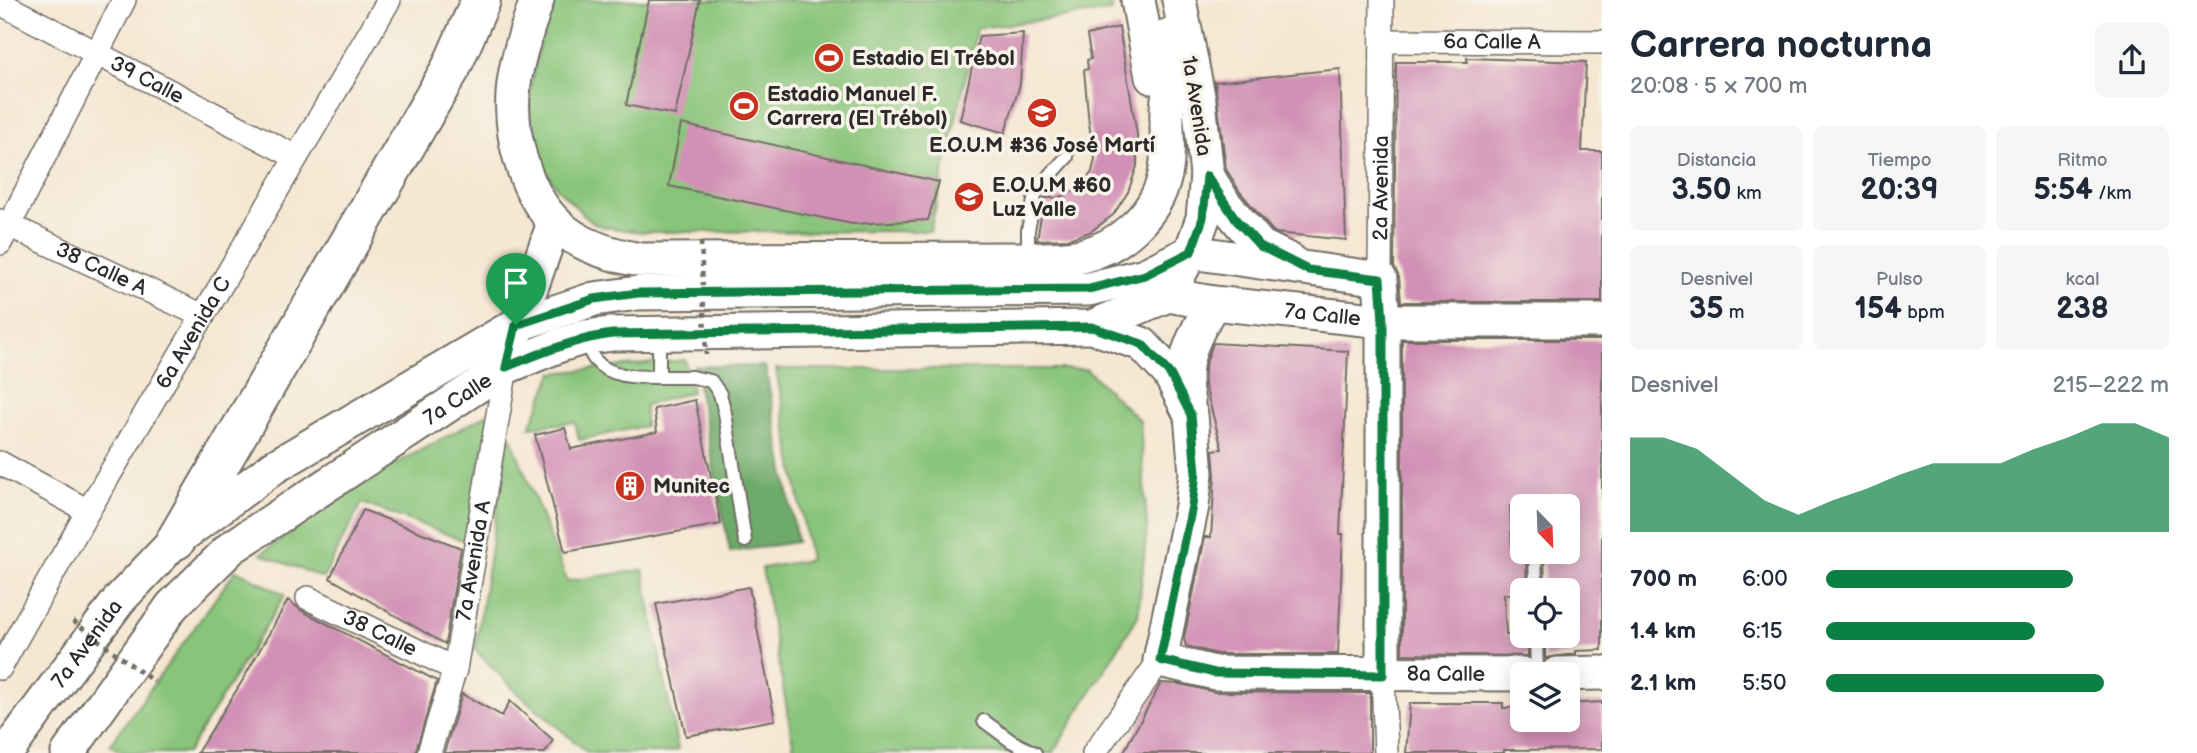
<!DOCTYPE html>
<html lang="es">
<meta charset="utf-8">
<style>
body{margin:0;font-family:"Balsamiq Sans",sans-serif;background:#f6f6f7;color:#1f2937;height:100vh;display:flex;flex-direction:column;font-size:26px;white-space:nowrap}
*{box-sizing:border-box;margin:0}
p{font-size:23px;color:#747a83}
.icon{flex:none;width:38px;height:38px;fill:none;stroke:currentColor;stroke-width:2;stroke-linecap:round;stroke-linejoin:round}
.map{position:relative;flex:1;overflow:hidden}
.side{display:flex;flex-direction:column;background:#fff;width:595px}
.side>*{flex:none}
.needle{width:46px;rotate:157deg}
.fabs{position:absolute;left:1510px;top:494px;display:grid;gap:14px}
.fabs a{display:grid;place-items:center;width:70px;height:70px;border-radius:10px;background:#fff;box-shadow:0 4px 18px #0003;font-size:35px}
.pin{position:absolute;display:grid;place-items:center;width:60px;height:60px;color:#fff;margin:-72px -30px;border-radius:50% 50% 50% 0;rotate:-45deg;box-shadow:0 0 7px #0007}
.pin .icon{rotate:45deg}
.round{display:grid;place-items:center;flex:none;width:74px;height:74px;border-radius:10px;background:#f6f6f7}
.headline{display:flex;align-items:center;justify-content:space-between;height:119px;padding:0 28px}
h1{font-size:38px;font-weight:600;line-height:52px}
.figures{display:grid;grid-template-columns:repeat(3,1fr);gap:10px;height:119px;padding:7px 28px}
.figures div{display:grid;align-content:center;border-radius:10px;background:#f6f6f7;text-align:center}
.figures b{font-size:30px;font-weight:600}
.figures small{font-size:19px;font-weight:400}
.figures p{font-size:19px}
.chart{height:196px;padding:14px 28px}
.chart p{display:flex;justify-content:space-between}
.chart svg{width:100%;height:126px;margin-top:7px;fill:#0b8043;opacity:.7}
ul{padding:0 28px;list-style:none;font-size:23px}
li{display:grid;grid-template-columns:112px 84px 1fr;align-items:center;height:52px}
li i{height:18px;border-radius:9px;background:#0b8043}
main{display:flex;flex:1;min-height:0}
.map>svg:first-child{display:block}
.green{fill:#88c479;stroke:#5a7852;stroke-width:2}
.forest{fill:#6eaa69;stroke:#4c6a4a;stroke-width:2}
.building{fill:#d190b5}
.lines{fill:none;stroke-linecap:round;stroke-linejoin:round}
.service-casing{stroke:#726d65;stroke-width:16}
.minor-casing{stroke:#726d65;stroke-width:26}
.secondary-casing{stroke:#726d65;stroke-width:37}
.trunk-casing{stroke:#726d65;stroke-width:42}
.service{stroke:#fff;stroke-width:12}
.minor{stroke:#fff;stroke-width:23}
.secondary{stroke:#fff;stroke-width:33}
.trunk{stroke:#fff;stroke-width:38}
.path-bridge{stroke:#726d65;stroke-width:4.5;stroke-dasharray:5 5;stroke-linecap:butt}
.route-casing{stroke:#fff;stroke-width:14}
.route{stroke:#0b8043;stroke-width:9}
.labels{text-anchor:middle;stroke-width:7;stroke-linejoin:round;paint-order:stroke}
.street-label{font-size:21px;fill:#2b2b2b;stroke:#f7f3e8}
.poi-label{font-size:21px;font-weight:bold;fill:#2b2b2b;stroke:#f7f3e8;text-anchor:start}
</style>
<main>
<div class="map">
<svg width="1602" height="753" viewBox="0 0 1602 753">
<rect width="100%" height="100%" fill="#f7f3e8"/>
<filter id="ink" filterUnits="userSpaceOnUse"><feTurbulence type="fractalNoise" baseFrequency=".0143" numOctaves="2"/><feDisplacementMap in="SourceGraphic" scale="14" xChannelSelector="R" yChannelSelector="G"/><feConvolveMatrix kernelMatrix="1 2 1 2 8 2 1 2 1" color-interpolation-filters="sRGB"/></filter>
<filter id="wash" filterUnits="userSpaceOnUse"><feTurbulence type="fractalNoise" baseFrequency=".00686" numOctaves="4" result="noise"/><feDisplacementMap in="SourceGraphic" scale="28" xChannelSelector="R" yChannelSelector="G"/><feGaussianBlur stdDeviation="1.57" result="paint"/><feColorMatrix in="noise" values="0 0 0 0 0 0 0 0 0 0 0 0 0 0 0 0 0 1.4 0 .05"/><feComposite in="paint" operator="in"/></filter>
<g filter="url(#wash)">
<rect width="100%" height="100%" fill="#f5e7d2"/>
<path class="green" d="M553,0H1111L1112,11L977,28L930,231L641,232C627,230 612,229 598,225C588,222 578,208 570,201C507,144 531,69 553,0Z
M685,360L692,392L645,405V426L579,440L575,422L530,427L553,373Z
M776,369H1086L1140,421L1147,528L1138,616L1053,753H767L794,749L762,568L810,560Z
M490,413L465,541L362,503L323,578L261,554L358,484Z
M509,432L567,581L643,570L678,750L665,753H588L517,692L475,650Z
M236,570L285,595L187,753H124L110,745Z"/>
<path class="forest" d="M694,366H765L797,542L730,552Z"/>
<g id="blocks">
<path class="building" d="M649,0H700L675,115L626,105Z
M1119,27L1137,134V166L1128,192L1113,215L1090,232L1068,239L1037,240L1044,198H1057L1070,193L1081,186L1092,172L1095,159L1089,124L1084,70L1088,69L1087,60L1091,59L1087,35Z
M1023,33L1020,84L1005,133L960,120L979,36Z
M1467,58L1586,62L1582,151H1602V302H1401L1399,277L1394,267L1396,62H1467Z
M1340,69L1346,240L1276,233L1272,230L1240,192L1226,169L1215,82Z
M681,124L939,182L928,220L852,224L669,186Z
M1402,340H1602V650L1576,651V654L1545,658V635H1568V590H1545L1544,551H1568V506H1510L1512,551H1526L1527,590H1515V594H1504L1506,635H1527L1528,656L1402,654Z
M1213,343L1348,351L1340,534H1343L1338,654H1217L1186,646L1184,638L1205,537H1211L1215,475L1213,450L1222,449L1205,386V366Z
M695,400L721,524L565,552L535,435L565,428L571,449L657,432L654,409Z
M363,510L461,548L445,644L330,578Z
M749,587L775,720L686,736L656,604Z
M288,600L302,611L437,681L415,753H197L241,683Z
M1161,683L1179,684L1215,692L1370,693V753H1123Z
M462,694L502,716L510,701L553,740L545,753H444Z
M1602,702V749L1504,750V753H1406L1410,703H1503V708L1522,707V719H1568V704Z"/>
</g>
</g>
<g filter="url(#ink)">
<use href="#blocks" fill-opacity="0" stroke="#726d65" stroke-width="2"/>
<g class="lines">
<g class="service-casing">
<path id="service" d="M1028,259V230L1036,191L1067,157
M586,339C588,345 590,355 595,360C610,378 638,377 659,377V333
M659,377H692L711,381L720,394L725,413L745,541
M1535,551L1536,590
M1536,635L1537,674
M984,721L1011,741L1035,753"/>
</g>
<g class="minor-casing">
<g id="minor">
<path id="s1" d="M0,3L296,157"/>
<path id="s2" d="M1382,41L1602,42"/>
<path id="s3" d="M0,221L203,316"/>
<path d="M0,243L124,0"/>
<path id="s4" d="M1380,279L1382,0"/>
<path d="M0,463L88,511"/>
<path id="s5" d="M308,598L455,669"/>
<path id="s6" d="M0,668L88,511L389,0"/>
<path d="M1383,675L1386,753"/>
<path id="s7" d="M429,753L455,669L506,367"/>
<path d="M1094,753L1160,660"/>
</g>
</g>
<g class="secondary-casing">
<g id="secondary">
<path d="M537,0C527,30 515,62 513,94C510,136 525,194 557,224C578,245 611,255 640,260L1038,259C1052,259 1067,259 1081,256C1120,247 1156,215 1165,175C1170,153 1166,133 1167,111C1167,98 1171,86 1172,74C1172,62 1168,48 1167,36"/>
<path d="M1138,0L1152,77"/>
<path d="M1207,175L1224,203L1260,246L1291,261"/>
<path id="s8" d="M1147,293L1168,295L1213,303L1383,321H1602"/>
<path id="s9" d="M1092,327L1142,344L1170,374L1191,415L1196,473L1192,506L1160,660L1215,673L1522,674"/>
<path d="M513,339L554,223"/>
<path d="M1188,402C1178,364 1194,335 1213,303"/>
<path d="M1557,674L1602,673"/>
<path id="s10" d="M6,753L119,600L176,540L274,467L516,325L594,299L638,293L1089,289L1145,275L1191,252L1380,279L1383,321V675"/>
<path id="s11" d="M68,753L172,606L231,548L506,367L560,345L586,337L612,334L1092,327L1168,295L1191,252L1203,218L1207,175L1199,101L1179,0"/>
</g>
</g>
<g class="trunk-casing">
<path id="trunk" d="M176,540L451,68L481,0"/>
</g>
<use href="#service" class="service"/>
<use href="#minor" class="minor"/>
<use href="#secondary" class="secondary"/>
<use href="#trunk" class="trunk"/>
<path class="path-bridge" d="M701,242L706,355
M73,621L154,682"/>
</g>
</g>
<g class="lines" filter="url(#ink)">
<g class="route-casing">
<path id="route" d="M1207,176L1237,221L1260,246L1308,270L1380,279L1383,321V675L1215,673L1160,660L1192,506L1196,473L1191,415L1170,374L1142,344L1092,327L612,334C574,339 541,353 506,367L516,325L594,299L638,293L1089,289L1145,275L1191,252L1203,218Z"/>
</g>
<use href="#route" class="route"/>
</g>
<defs>
<g id="stadium-disc" transform="scale(1.575)"><circle r="9.5" fill="#c8321e" stroke="#f7f3e8"/><path d="M0-5a6.5 5 0 1 0 0 10a6.5 5 0 1 0 0-10ZM-3.5-1.8h7v3.6h-7Z" fill="#fff"/></g>
<g id="school-disc" transform="scale(1.575)"><circle r="9.5" fill="#c8321e" stroke="#f7f3e8"/><path d="M0-5L7-2L0 1L-7-2ZM-4 1L0 2.5L4 1V4Q0 6-4 4Z" fill="#fff"/></g>
<g id="building-disc" transform="scale(1.575)"><circle r="9.5" fill="#c8321e" stroke="#f7f3e8"/><path d="M-4-6H4V6H1V3H-1V6H-4ZM-2.5-4.3h1.7v1.8h-1.7ZM.8-4.3h1.7v1.8H.8ZM-2.5-1h1.7V.8h-1.7ZM.8-1h1.7V.8H.8Z" fill="#fff"/></g>
</defs>
<g fill-rule="evenodd">
<use href="#stadium-disc" x="829" y="58"/>
<use href="#stadium-disc" x="744" y="106"/>
<use href="#school-disc" x="1042" y="113"/>
<use href="#school-disc" x="969" y="197"/>
<use href="#building-disc" x="630" y="486"/>
</g>
<g class="labels">
<g class="street-label">
<text dy="7" stroke="none"><textPath href="#s2" startOffset="110">6a Calle A</textPath></text>
<text dy="7" stroke="none"><textPath href="#s1" startOffset="166">39 Calle</textPath></text>
<text transform="translate(1197 106) rotate(81)" y="7">1a Avenida</text>
<text dy="7" stroke="none"><textPath href="#s4" startOffset="91">2a Avenida</textPath></text>
<text dy="7" stroke="none"><textPath href="#s3" startOffset="112">38 Calle A</textPath></text>
<text dy="7" stroke="none"><textPath href="#s8" startOffset="177">7a Calle</textPath></text>
<text dy="7" stroke="none"><textPath href="#s6" startOffset="387">6a Avenida C</textPath></text>
<text dy="7" stroke="none"><textPath href="#s11" startOffset="534">7a Calle</textPath></text>
<text dy="7" stroke="none"><textPath href="#s7" startOffset="198">7a Avenida A</textPath></text>
<text dy="7" stroke="none"><textPath href="#s5" startOffset="80">38 Calle</textPath></text>
<text dy="7" stroke="none"><textPath href="#s10" startOffset="136">7a Avenida</textPath></text>
<text dy="7" stroke="none"><textPath href="#s9" startOffset="676">8a Calle</textPath></text>
</g>
<g class="poi-label">
<text x="852" y="65">Estadio El Trébol</text>
<text x="767" y="101">Estadio Manuel F.<tspan x="767" dy="24">Carrera (El Trébol)</tspan></text>
<text x="1042" y="152" text-anchor="middle">E.O.U.M #36 José Martí</text>
<text x="992" y="192">E.O.U.M #60<tspan x="992" dy="24">Luz Valle</tspan></text>
<text x="653" y="493">Munitec</text>
</g>
</g>
</svg>
<div class="fabs">
<a><svg class="needle" viewBox="-14 -14 28 28"><path d="M0-13l5 13h-10z" fill="#e53935"/><path d="M0 13l5-13h-10z" fill="#747a83"/></svg></a>
<a><svg class="icon" aria-label="locate" viewBox="0 0 24 24"><circle cx="12" cy="12" r="6"/><path d="M12 2v4M12 18v4M2 12h4M18 12h4"/></svg></a>
<a><svg class="icon" aria-label="layers" viewBox="0 0 24 24"><path d="M12 4l9 5-9 5-9-5zM3 14l9 5 9-5"/></svg></a>
</div>
<div class="pin" style="left:516px;top:325px;background:#1e9e55"><svg class="icon" aria-label="arrive" viewBox="0 0 24 24"><path d="M6 21V4h12l-3 4 3 4H6"/></svg></div>
</div>
<section class="side">
<div class="headline"><div><h1>Carrera nocturna</h1><p>20:08 · 5 × 700 m</p></div><a class="round"><svg class="icon" aria-label="share" viewBox="0 0 24 24"><path d="M12 15V3M7 8l5-5 5 5M5 13v7h14v-7"/></svg></a></div>
<div class="figures">
<div><p>Distancia</p><b>3.50<small> km</small></b></div>
<div><p>Tiempo</p><b>20:39</b></div>
<div><p>Ritmo</p><b>5:54<small> /km</small></b></div>
</div>
<div class="figures">
<div><p>Desnivel</p><b>35<small> m</small></b></div>
<div><p>Pulso</p><b>154<small> bpm</small></b></div>
<div><p>kcal</p><b>238</b></div>
</div>
<div class="chart"><p><span>Desnivel</span>215–222 m</p>
<svg viewBox="0 0 160 44" preserveAspectRatio="none"><path d="M0 44V11L10 11L20 15L30 24L40 33L50 38L60 33L70 29L80 24L90 20L100 20L110 20L120 15L130 11L140 6L150 6L160 11V44z"/></svg>
</div>
<ul>
<li><b>700 m</b>6:00<i style="width:72%"></i></li>
<li><b>1.4 km</b>6:15<i style="width:61%"></i></li>
<li><b>2.1 km</b>5:50<i style="width:81%"></i></li>
</ul>
</section>
</main>
